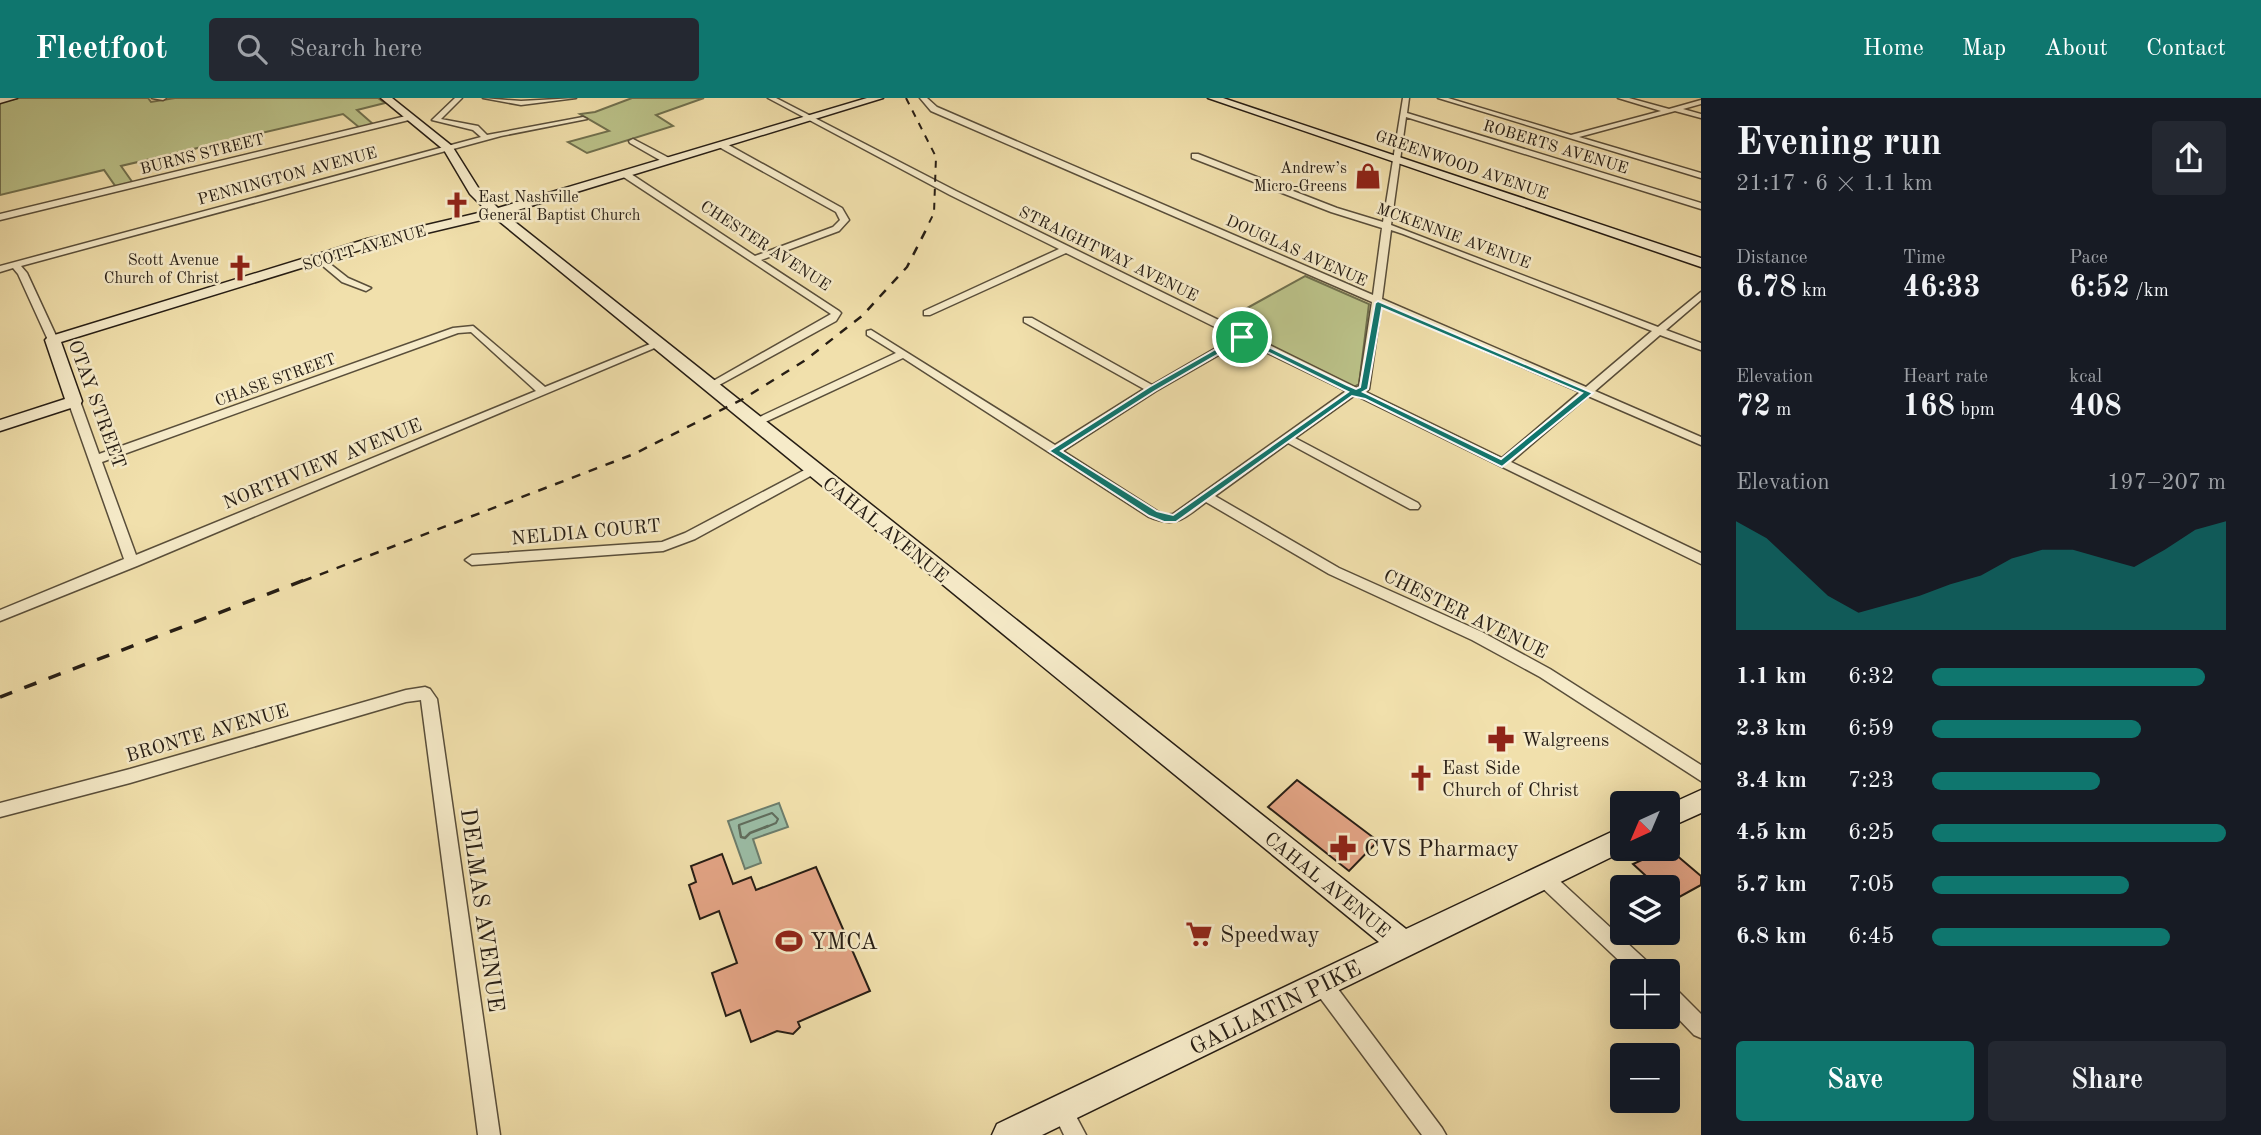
<!DOCTYPE html>
<meta charset="utf-8">
<style>
body{margin:0;font-family:"Old Standard TT",serif;background:#242831;color:#f1f3f6;height:100vh;display:flex;flex-direction:column;font-size:26px;white-space:nowrap}
*{box-sizing:border-box;margin:0}
p{font-size:23px;color:#9ea1a6}
.icon{flex:none;width:38px;height:38px;fill:none;stroke:currentColor;stroke-width:2;stroke-linecap:round;stroke-linejoin:round}
.map{position:relative;flex:1;overflow:hidden}
.side{display:flex;flex-direction:column;background:#171b24;width:560px}
.side>*{flex:none}
.needle{width:46px;rotate:224deg}
.controls{position:absolute;left:1610px;top:693px;display:grid;gap:14px}
.controls a{display:grid;place-items:center;width:70px;height:70px;border-radius:7px;background:#171b24;box-shadow:0 7px 28px #0002;font-size:35px}
.pin{position:absolute;display:grid;place-items:center;width:60px;height:60px;color:#fff;margin:-30px;border:4px solid #fff;border-radius:50%;box-shadow:0 2px 7px #0007}
.round{display:grid;place-items:center;flex:none;width:74px;height:74px;border-radius:7px;background:#242831}
.summary{display:flex;align-items:center;justify-content:space-between;height:119px;padding:0 35px}
h1{font-size:38px;font-weight:800;line-height:52px}
.metrics{display:grid;grid-template-columns:repeat(3,1fr);gap:10px;height:119px;padding:7px 35px}
.metrics div{display:grid;align-content:center}
.metrics b{font-size:30px;font-weight:800}
.metrics small{font-size:19px;font-weight:400}
.metrics p{font-size:19px}
.chart{height:196px;padding:14px 35px}
.chart p{display:flex;justify-content:space-between}
.chart svg{width:100%;height:126px;margin-top:7px;fill:#0f766e;opacity:.7}
.button{display:flex;gap:14px;margin-top:auto;padding:14px 35px}
.button a{flex:1;height:80px;border-radius:7px;background:#0f766e;color:#fff;font-size:28px;font-weight:800;line-height:80px;text-align:center}
.button a+a{background:#242831;color:#f1f3f6}
ul{padding:0 35px;list-style:none;font-size:23px}
li{display:grid;grid-template-columns:112px 84px 1fr;align-items:center;height:52px}
li i{height:18px;border-radius:9px;background:#0f766e}
header{display:flex;align-items:center;gap:42px;box-sizing:border-box;height:98px;padding:0 35px;background:#0f766e;color:#fff}
header strong{font-size:33px}
nav{display:flex;gap:38px;margin-inline-start:auto;font-size:24px}
.search{width:490px;height:63px;background:#242831;display:flex;align-items:center;gap:18px;box-sizing:border-box;padding:0 24px;border-radius:7px;color:#9ea1a6;font-size:26px}
main{display:flex;flex:1;min-height:0}
.map>svg:first-child{display:block}
.green{fill:#bbc289;stroke:#70704e;stroke-width:2}
.water{fill:#9bbda6;stroke:#6c7d6c;stroke-width:2}
.lines{fill:none;stroke-linecap:round;stroke-linejoin:round}
.shore-far1{stroke:#606d5d;stroke-width:2}
.shore{stroke:#606d5d;stroke-width:2.5}
.building{fill:#e4a586;stroke:#261d14;stroke-width:2}
.street-casing{stroke:#594e3a;stroke-width:3}
.secondary-casing{stroke:#261d14;stroke-width:3}
.street{fill:#f6ebc9;fill-rule:evenodd}
.secondary{fill:#f6ebc9;fill-rule:evenodd}
.rail-far2{stroke:#261d14;stroke-width:2;stroke-dasharray:7 7;stroke-linecap:butt}
.rail-far1{stroke:#261d14;stroke-width:2.5;stroke-dasharray:9 9;stroke-linecap:butt}
.rail{stroke:#261d14;stroke-width:3.5;stroke-dasharray:13 13;stroke-linecap:butt}
.route{fill:#0f766e;stroke:#fff;stroke-width:2;fill-rule:evenodd}
.labels{text-anchor:middle;stroke-width:5;stroke-linejoin:round;paint-order:stroke}
.far-street-label{font-size:16px;fill:#261d14;stroke:#f6ebc9}
.far-poi-label{font-size:16px;fill:#261d14;stroke:#f6ebc9;text-anchor:end}
.street-label{font-size:19px;fill:#261d14;stroke:#f6ebc9}
.poi-label{font-size:19px;fill:#261d14;stroke:#f6ebc9;text-anchor:start}
.near-poi-label{font-size:23px;fill:#261d14;stroke:#f6ebc9;text-anchor:start}
.near-street-label{font-size:23px;fill:#261d14;stroke:#f6ebc9}
</style>
<header>
<strong>Fleetfoot</strong>
<div class="search"><svg class="icon" aria-label="search" viewBox="0 0 24 24"><circle cx="10" cy="10" r="6"/><path d="M15 15l6 6"/></svg>Search here</div>
<nav><a>Home</a><a>Map</a><a>About</a><a>Contact</a></nav>
</header>
<main>
<div class="map">
<svg width="1701" height="1037" viewBox="0 0 1701 1037">
<rect width="100%" height="100%" fill="#f1e0ac"/>
<filter id="stains"><feTurbulence type="fractalNoise" baseFrequency=".00286" numOctaves="4"/><feColorMatrix values="0 0 0 0 .2 0 0 0 0 .09 0 0 0 0 .02 0 0 0 .5 -.17"/></filter>
<radialGradient id="worn" r=".72"><stop offset=".6" stop-color="#630" stop-opacity="0"/><stop offset="1" stop-color="#630" stop-opacity=".3"/></radialGradient>
<path class="green" d="M19,0H148L151,4L175,0H378L385,5L357,12L373,26L360,30L343,16L121,68L133,85L116,89L104,72L0,97V4Z
M632,0H704L656,17L673,28L587,55L568,44L609,33L580,16L595,14Z
M1305,178L1369,206L1359,286L1352,290L1220,225Z"/>
<path class="water" d="M779,705L788,729L753,741L761,765L745,771L728,723Z"/>
<g class="lines">
<path class="shore-far1" d="M739,730V727L772,715L778,721L776,725L764,730"/>
<path class="shore" d="M739,728L741,739L745,740L750,735L768,728"/>
</g>
<path class="building" d="M1297,682L1378,743L1349,773L1268,709Z
M1668,750L1701,778V787L1672,803L1668,799V789H1658L1633,766Z
M722,756L733,786L751,779L756,792L816,769L870,893L798,924L800,929L793,936L777,933L751,944L740,912L726,918L712,875L737,865L719,813L700,821L689,787L696,784L691,768Z"/>
<g class="lines">
<g class="street-casing">
<path id="street" d="M152,0H166L163,2Z
M455,0H462L441,21L478,28L487,37L583,19L587,21L501,38L21,168L27,175L58,242L57,244L48,242L18,176L13,170L0,174V168L481,39L473,32L432,22Z
M483,0L521,3L576,0L521,7Z
M768,0H776L956,93L1357,290L1359,289L1372,204L931,13L920,0H927L937,9L1373,197L1382,130L1331,114L1192,60V56H1198L1337,110L1383,124L1403,0H1409L1407,15L1701,105V111L1406,19L1391,127L1658,229L1701,194V202L1666,232L1701,245V252L1660,237L1595,293L1701,339V347L1588,298L1511,364L1701,455V466L1355,297L1295,340L1418,405L1420,408L1418,411H1410L1288,345L1215,398L1339,470L1482,534L1550,571L1701,667V683L1540,579L1472,542L1329,476L1206,404C1185,420 1176,431 1149,419L903,260L759,327H751V323L896,255L867,237V233L871,232L1055,347L1144,291L1024,224V220H1032L1152,287L1235,239L1066,155L930,217H924V213L1059,151L950,97ZM1391,132L1403,136L1652,233L1586,289L1382,201ZM1381,208L1580,294L1502,360L1366,294L1369,291ZM1243,243L1346,293L1173,416L1165,417L1157,413L1063,353L1156,293Z
M1438,0H1448L1571,37L1661,13L1618,0H1629L1669,11L1701,2V6L1683,11L1701,16V20L1675,13L1579,39L1701,75V80Z
M410,17L413,21L0,122V116Z
M633,41L671,61L672,63L665,65L630,45L629,43Z
M719,45H725L842,110L849,122L839,133L761,162L839,213L841,215L836,223L710,292L706,291V287L831,216L622,78V74H628L755,158L833,129L840,122L836,114L719,49Z
M320,158L348,180L371,190L366,193L342,184L317,163L315,161Z
M473,228L545,289L655,244H663L664,246L137,468L0,523V512L124,461L68,303L70,301L74,300L80,303L99,356L453,230ZM471,234L536,293L136,457L102,364L458,235Z
M812,368L818,372L816,375L695,441L663,453L472,467L465,462L472,457L662,444L685,435Z
M425,589L430,591L437,601L500,1037H478L421,602L406,604L130,685L0,719V705L130,671L406,592Z
M1542,770L1548,772L1650,866L1652,873H1630L1536,784L1533,778L1536,772Z
M1322,876L1329,879L1442,1030L1446,1037H1422L1315,893L1312,886L1315,879Z
M1668,888L1675,890L1701,916V940L1694,937L1668,910Z
M1062,1002L1069,1005L1086,1037H1064L1052,1012L1055,1005Z"/>
</g>
<g class="secondary-casing">
<path id="secondary" d="M0,0H17L0,5Z
M381,0H392L452,48L479,91L498,110L867,0H883L505,116L1406,831L1622,729V751H1628L1042,1037H992L997,1026L1379,844L494,119L376,147L61,244L82,303L80,307L0,333V322L65,301L45,242L48,239L367,141L487,113L470,96L444,52Z
M1208,0H1223L1701,160V169Z
M1701,692V715L1668,730V707Z"/>
</g>
<use href="#street" class="street"/>
<use href="#secondary" class="secondary"/>
<path class="rail-far2" d="M906,0L936,59L934,115L928,127"/>
<path class="rail-far1" d="M303,483L634,356L743,301L804,263L862,218L907,169L929,126"/>
<path class="rail" d="M0,599L307,481"/>
</g>
<path class="route" d="M1378,203L1593,295L1502,369L1365,301L1352,298L1176,424H1164L1149,418L1049,353L1149,289L1242,236L1347,287L1356,291L1360,289L1375,205ZM1382,210L1582,295L1501,361L1363,294L1368,291ZM1243,242L1348,294L1173,417L1157,413L1061,353L1155,293Z"/>
<defs>
<g id="shop-bare" transform="scale(2.1)"><path d="M-5-2.5h2.3a2.7 3.5 0 0 1 5.4 0H5L5.5 6h-11ZM-1.5-2.5h3a1.5 2.3 0 0 0-3 0Z" fill="#8f2418" stroke="#f6ebc9" stroke-width="2.5" paint-order="stroke"/></g>
<g id="church-bare" transform="scale(2.1)"><path d="M-1.2-6h2.4v3.5h3.3v2.4h-3.3V6h-2.4V-.1h-3.3v-2.4h3.3Z" fill="#8f2418" stroke="#f6ebc9" stroke-width="2.5" paint-order="stroke"/></g>
<g id="pharmacy-bare" transform="scale(2.1)"><path d="M-2-6h4v4h4v4h-4v4h-4v-4h-4v-4h4Z" fill="#8f2418" stroke="#f6ebc9" stroke-width="2.5" paint-order="stroke"/></g>
<g id="supermarket-bare" transform="scale(2.1)"><path d="M-6-5.5h2.5l.6 2H6L4.5 2H-2.5L-4.4-4H-6ZM-1.5 3.2a1.3 1.3 0 1 0 .1 0ZM3 3.2a1.3 1.3 0 1 0 .1 0Z" fill="#8f2418" stroke="#f6ebc9" stroke-width="2.5" paint-order="stroke"/></g>
<g id="stadium-bare" transform="scale(2.1)"><path d="M0-5a6.5 5 0 1 0 0 10a6.5 5 0 1 0 0-10ZM-3.5-1.8h7v3.6h-7Z" fill="#8f2418" stroke="#f6ebc9" stroke-width="2.5" paint-order="stroke"/></g>
</defs>
<g fill-rule="evenodd">
<use href="#shop-bare" x="1368" y="78"/>
<use href="#church-bare" x="457" y="107"/>
<use href="#church-bare" x="240" y="170"/>
<use href="#pharmacy-bare" x="1501" y="641"/>
<use href="#church-bare" x="1421" y="680"/>
<use href="#pharmacy-bare" x="1343" y="750"/>
<use href="#supermarket-bare" x="1199" y="836"/>
<use href="#stadium-bare" x="789" y="843"/>
</g>
<g class="labels">
<g class="far-street-label">
<text transform="translate(1556 48) rotate(17)" y="6">ROBERTS AVENUE</text>
<text transform="translate(202 55) rotate(-14)" y="6">BURNS STREET</text>
<text transform="translate(1462 66) rotate(19)" y="6">GREENWOOD AVENUE</text>
<text transform="translate(287 77) rotate(-15)" y="6">PENNINGTON AVENUE</text>
<text transform="translate(1454 137) rotate(20)" y="6">MCKENNIE AVENUE</text>
<text transform="translate(766 147) rotate(33)" y="6">CHESTER AVENUE</text>
<text transform="translate(364 149) rotate(-16)" y="6">SCOTT AVENUE</text>
<text transform="translate(1297 152) rotate(24)" y="6">DOUGLAS AVENUE</text>
<text transform="translate(1109 155) rotate(26)" y="6">STRAIGHTWAY AVENUE</text>
<text transform="translate(275 281) rotate(-20)" y="6">CHASE STREET</text>
</g>
<g class="far-poi-label">
<text x="1347" y="75">Andrew’s<tspan x="1347" dy="18">Micro-Greens</tspan></text>
<text x="478" y="104" text-anchor="start">East Nashville<tspan x="478" dy="18">General Baptist Church</tspan></text>
<text x="219" y="167">Scott Avenue<tspan x="219" dy="18">Church of Christ</tspan></text>
</g>
<g class="street-label">
<text transform="translate(98 306) rotate(70)" y="7">OTAY STREET</text>
<text transform="translate(322 365) rotate(-22)" y="7">NORTHVIEW AVENUE</text>
<text transform="translate(886 431) rotate(39)" y="7">CAHAL AVENUE</text>
<text transform="translate(586 433) rotate(-5)" y="7">NELDIA COURT</text>
<text transform="translate(1466 515) rotate(26)" y="7">CHESTER AVENUE</text>
<text transform="translate(207 634) rotate(-16)" y="7">BRONTE AVENUE</text>
<text transform="translate(1328 786) rotate(39)" y="7">CAHAL AVENUE</text>
</g>
<g class="poi-label">
<text x="1522" y="648">Walgreens</text>
<text x="1442" y="676">East Side<tspan x="1442" dy="22">Church of Christ</tspan></text>
</g>
<g class="near-poi-label">
<text x="1364" y="758">CVS Pharmacy</text>
<text x="1220" y="844">Speedway</text>
<text x="810" y="851">YMCA</text>
</g>
<g class="near-street-label">
<text transform="translate(483 812) rotate(82)" y="8">DELMAS AVENUE</text>
<text transform="translate(1275 909) rotate(-26)" y="8">GALLATIN PIKE</text>
</g>
</g>
<rect width="100%" height="100%" filter="url(#stains)"/>
<rect width="100%" height="100%" fill="url(#worn)"/>
</svg>
<div class="controls">
<a><svg class="needle" viewBox="-14 -14 28 28"><path d="M0-13l5 13h-10z" fill="#e53935"/><path d="M0 13l5-13h-10z" fill="#9ea1a6"/></svg></a>
<a><svg class="icon" aria-label="layers" viewBox="0 0 24 24"><path d="M12 4l9 5-9 5-9-5zM3 14l9 5 9-5"/></svg></a>
<a>+</a>
<a>−</a>
</div>
<div class="pin" style="left:1242px;top:239px;background:#1e9e55"><svg class="icon" aria-label="arrive" viewBox="0 0 24 24"><path d="M6 21V4h12l-3 4 3 4H6"/></svg></div>
</div>
<section class="side">
<div class="summary"><div><h1>Evening run</h1><p>21:17 · 6 × 1.1 km</p></div><a class="round"><svg class="icon" aria-label="share" viewBox="0 0 24 24"><path d="M12 15V3M7 8l5-5 5 5M5 13v7h14v-7"/></svg></a></div>
<div class="metrics">
<div><p>Distance</p><b>6.78<small> km</small></b></div>
<div><p>Time</p><b>46:33</b></div>
<div><p>Pace</p><b>6:52<small> /km</small></b></div>
</div>
<div class="metrics">
<div><p>Elevation</p><b>72<small> m</small></b></div>
<div><p>Heart rate</p><b>168<small> bpm</small></b></div>
<div><p>kcal</p><b>408</b></div>
</div>
<div class="chart"><p><span>Elevation</span>197–207 m</p>
<svg viewBox="0 0 160 44" preserveAspectRatio="none"><path d="M0 44V6L10 12L20 22L30 32L40 38L50 35L60 32L70 28L80 25L90 19L100 16L110 16L120 19L130 22L140 16L150 9L160 6V44z"/></svg>
</div>
<ul>
<li><b>1.1 km</b>6:32<i style="width:93%"></i></li>
<li><b>2.3 km</b>6:59<i style="width:71%"></i></li>
<li><b>3.4 km</b>7:23<i style="width:57%"></i></li>
<li><b>4.5 km</b>6:25<i style="width:100%"></i></li>
<li><b>5.7 km</b>7:05<i style="width:67%"></i></li>
<li><b>6.8 km</b>6:45<i style="width:81%"></i></li>
</ul>
<div class="button"><a>Save</a><a>Share</a></div>
</section>
</main>
